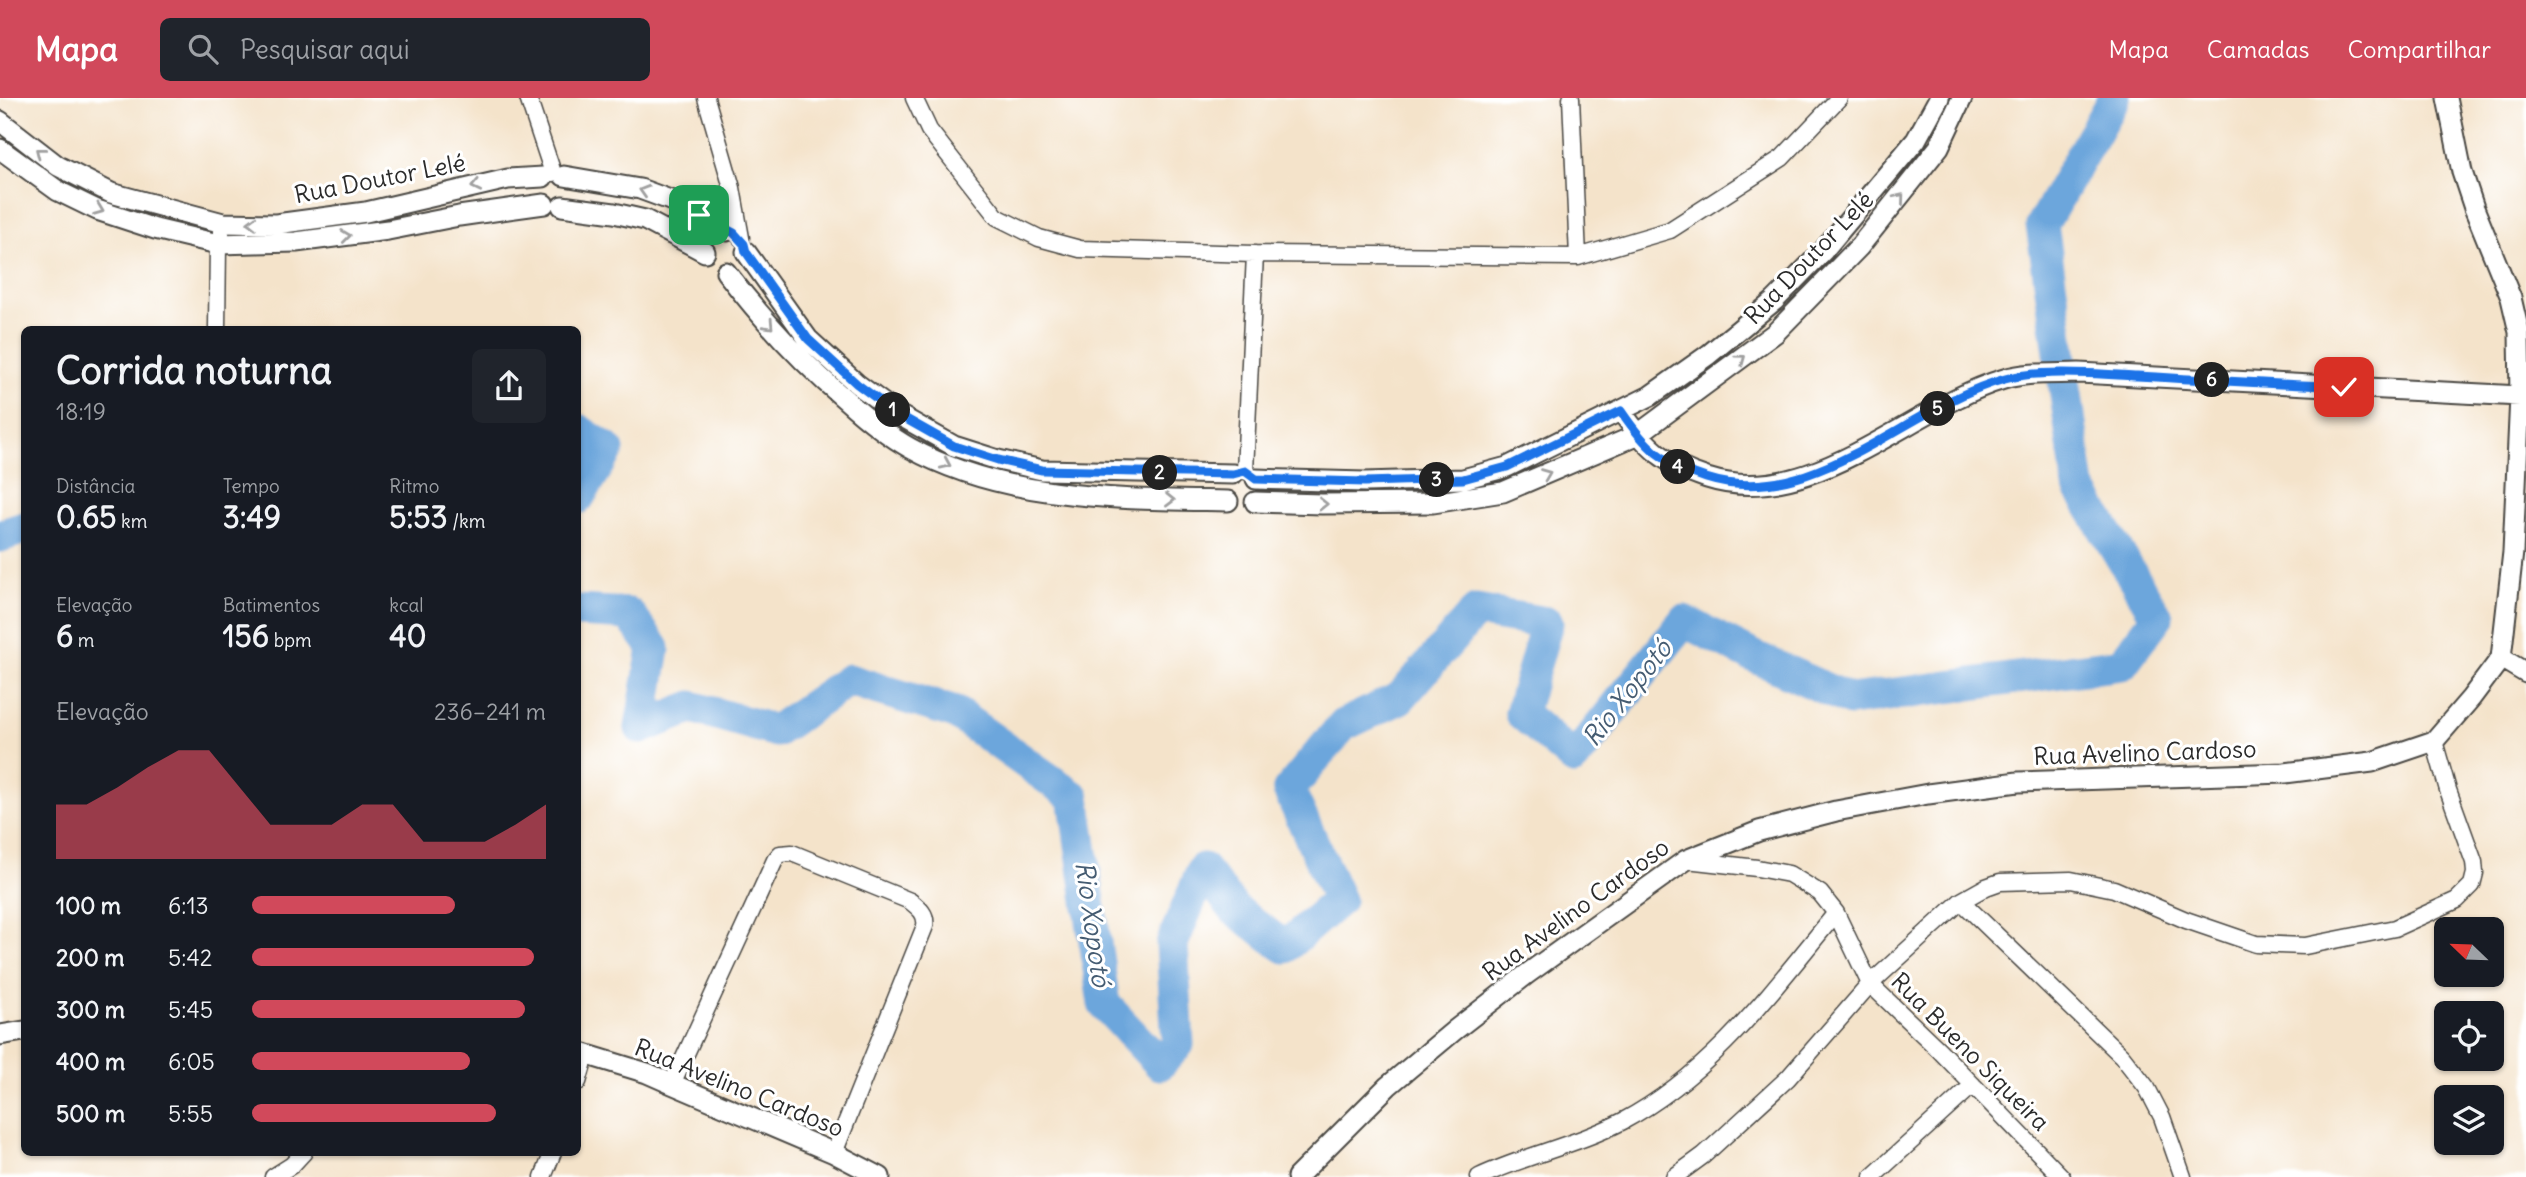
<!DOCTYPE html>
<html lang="pt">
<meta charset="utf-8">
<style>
body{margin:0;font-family:Delius,sans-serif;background:#20242c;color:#f1f3f6;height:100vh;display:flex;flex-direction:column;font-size:26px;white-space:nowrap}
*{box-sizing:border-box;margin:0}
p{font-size:23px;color:#9ea1a6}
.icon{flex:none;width:38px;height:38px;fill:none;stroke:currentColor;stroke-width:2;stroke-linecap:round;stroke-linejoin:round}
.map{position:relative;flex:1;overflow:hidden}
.sheet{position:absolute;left:21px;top:228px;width:560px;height:830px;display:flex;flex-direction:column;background:#171b24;border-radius:10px;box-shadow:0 2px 5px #0004}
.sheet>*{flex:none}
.needle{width:46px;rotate:293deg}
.fabs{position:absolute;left:2434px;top:819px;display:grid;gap:14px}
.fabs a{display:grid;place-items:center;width:70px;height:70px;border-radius:10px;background:#171b24;box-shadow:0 2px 5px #0004;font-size:35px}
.pin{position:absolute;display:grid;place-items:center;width:60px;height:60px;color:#fff;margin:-30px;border-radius:14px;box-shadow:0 4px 10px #0006}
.km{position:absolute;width:35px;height:35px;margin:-18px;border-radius:50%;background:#222;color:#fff;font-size:19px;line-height:35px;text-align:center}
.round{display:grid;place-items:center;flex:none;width:74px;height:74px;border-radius:10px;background:#20242c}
.headline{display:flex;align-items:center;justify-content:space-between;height:119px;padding:0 35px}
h1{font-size:38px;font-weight:800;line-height:52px}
.stats{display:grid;grid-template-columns:repeat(3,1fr);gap:10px;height:119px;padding:7px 35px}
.stats div{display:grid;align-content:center}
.stats b{font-size:30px;font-weight:800}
.stats small{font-size:19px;font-weight:400}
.stats p{font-size:19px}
.chart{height:196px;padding:14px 35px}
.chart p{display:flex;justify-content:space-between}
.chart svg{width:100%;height:126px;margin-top:7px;fill:#d1495b;opacity:.7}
ul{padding:0 35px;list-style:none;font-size:23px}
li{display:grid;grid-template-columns:112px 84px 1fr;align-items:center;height:52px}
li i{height:18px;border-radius:9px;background:#d1495b}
header{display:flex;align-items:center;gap:42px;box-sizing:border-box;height:98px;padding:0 35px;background:#d1495b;color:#fff}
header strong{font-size:33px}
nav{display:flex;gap:38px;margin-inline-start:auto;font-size:24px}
.search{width:490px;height:63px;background:#20242c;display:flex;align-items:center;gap:18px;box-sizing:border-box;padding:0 24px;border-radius:10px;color:#9ea1a6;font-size:26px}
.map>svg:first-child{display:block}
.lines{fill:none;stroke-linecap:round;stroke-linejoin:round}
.river{stroke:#6ca6dc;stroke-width:33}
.minor-casing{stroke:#494743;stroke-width:19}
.tertiary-casing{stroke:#494743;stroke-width:23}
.minor{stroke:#fff;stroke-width:16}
.tertiary{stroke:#fff;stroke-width:19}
.oneway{stroke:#a0a0a0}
.route-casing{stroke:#fff;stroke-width:14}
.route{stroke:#1a73e8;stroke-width:9}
.labels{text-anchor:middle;stroke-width:6;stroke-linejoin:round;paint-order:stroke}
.street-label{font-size:24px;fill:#2b2b2b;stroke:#fff}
.water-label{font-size:26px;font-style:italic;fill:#455c72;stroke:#fff}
</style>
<header>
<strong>Mapa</strong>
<div class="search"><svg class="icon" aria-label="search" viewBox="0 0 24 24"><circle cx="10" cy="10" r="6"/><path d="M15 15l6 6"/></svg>Pesquisar aqui</div>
<nav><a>Mapa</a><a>Camadas</a><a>Compartilhar</a></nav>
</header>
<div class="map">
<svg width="2526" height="1079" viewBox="0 0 2526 1079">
<rect width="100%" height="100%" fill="#fff"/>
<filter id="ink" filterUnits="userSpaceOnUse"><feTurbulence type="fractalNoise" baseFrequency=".0143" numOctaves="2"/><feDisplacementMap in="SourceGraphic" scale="14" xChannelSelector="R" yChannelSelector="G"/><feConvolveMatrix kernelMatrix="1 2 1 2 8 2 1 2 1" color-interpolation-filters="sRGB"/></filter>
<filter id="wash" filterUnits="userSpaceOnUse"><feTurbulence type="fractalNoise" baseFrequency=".00686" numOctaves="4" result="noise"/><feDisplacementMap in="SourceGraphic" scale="28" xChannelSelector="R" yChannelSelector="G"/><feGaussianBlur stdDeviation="1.57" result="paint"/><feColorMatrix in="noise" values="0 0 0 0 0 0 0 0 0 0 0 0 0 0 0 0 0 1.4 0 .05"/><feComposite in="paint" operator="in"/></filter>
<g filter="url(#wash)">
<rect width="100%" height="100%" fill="#f4e3ca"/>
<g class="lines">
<path class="river" d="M578,332L608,352L578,400
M0,438L24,430
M578,513L629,516L654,550L641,630L692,609L776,633L849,582L956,615L1074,699L1104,906L1160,966L1178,946L1172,846L1203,771L1235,812L1285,849L1339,802L1289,692L1343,627L1400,600L1476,513L1547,525L1521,615L1574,661L1684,523L1751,557L1850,602L2122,566L2157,519L2079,389L2042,127L2114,0"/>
</g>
</g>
<g filter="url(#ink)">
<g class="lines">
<g class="minor-casing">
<path id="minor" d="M528,0L553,75
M706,0L732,90L741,140
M914,0L929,32L997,119L1039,140L1080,151L1255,156L1578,159L1670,132L1782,60L1839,0
M1571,0L1578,159
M217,231L218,146L221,136
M1245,373L1255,156
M1687,762L1757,770L1789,776L1820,795L1836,815L1870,886L1939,952L2062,1079
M1961,803L2122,958L2147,990L2162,1019L2183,1079
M578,984L586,957
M672,986L775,762L780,756L792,755L910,803C919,810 927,816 925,828L834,1055
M273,1079L292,1067L304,1054
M543,1079L553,1054
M1479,1079C1526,1057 1577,1047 1623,1023C1712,976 1773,891 1836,815
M1674,1079L1704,1057L1788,980L1870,886L1961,803L1986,789L2000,784L2071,782L2114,791L2186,822L2256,846L2305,848L2395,830L2457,802L2472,787L2475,775L2474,764L2448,692L2434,643
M1872,1079L1973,987"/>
</g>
<g class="tertiary-casing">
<path id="tertiary" d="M0,23L58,68L111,95L223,125L276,126L366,114L508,81L543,79
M0,51L58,93L97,112L155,131L218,146L296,144L388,132L459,118L544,106
M564,78L640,91L670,102L727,133
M562,108L614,115L645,122L705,154
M746,154L808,241L857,286L899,317L954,348L998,362L1042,372L1233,376
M726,174C762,221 801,264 846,302C866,320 887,337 910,350C1005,403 1123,401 1228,403
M1621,313C1647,350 1664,366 1707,380C1812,414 1909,309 2004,281C2027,274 2055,276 2079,275L2520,298
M1256,381L1365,384L1463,381L1507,369L1650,298L1708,257L1774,203L1824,152L1916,42L1939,0
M1255,404L1322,406L1433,405L1503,394L1637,337L1775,235L1859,149L1939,49L1962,0
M2501,560L2526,575
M0,937L24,933
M578,954L647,975L672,986L834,1055L880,1079
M1297,1079L1388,988L1455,932L1527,876L1686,762L1759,733L1836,713L1928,696L2018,684L2285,675L2372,664L2434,643L2471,600L2501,560L2513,454L2520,298L2519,234L2511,200L2474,110L2462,74L2447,0"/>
</g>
<use href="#minor" class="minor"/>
<use href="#tertiary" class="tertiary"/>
</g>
<defs><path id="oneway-chevron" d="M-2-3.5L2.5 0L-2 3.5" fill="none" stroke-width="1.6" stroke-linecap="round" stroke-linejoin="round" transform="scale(1.75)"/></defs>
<g class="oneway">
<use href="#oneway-chevron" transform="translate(40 54) rotate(-142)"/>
<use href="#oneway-chevron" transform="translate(476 88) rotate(168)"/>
<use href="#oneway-chevron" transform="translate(644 93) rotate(-163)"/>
<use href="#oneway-chevron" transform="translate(1900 100) rotate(-50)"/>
<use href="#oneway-chevron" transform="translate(99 112) rotate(21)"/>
<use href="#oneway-chevron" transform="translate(252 125) rotate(-179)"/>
<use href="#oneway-chevron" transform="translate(346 138) rotate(-7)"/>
<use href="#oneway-chevron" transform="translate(769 227) rotate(47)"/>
<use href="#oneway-chevron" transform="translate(1741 261) rotate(-36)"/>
<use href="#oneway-chevron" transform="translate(946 366) rotate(24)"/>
<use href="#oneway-chevron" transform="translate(1546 376) rotate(-22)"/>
<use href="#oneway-chevron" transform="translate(1170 402) rotate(1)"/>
<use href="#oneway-chevron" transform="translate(1323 406)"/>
</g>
</g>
<g class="lines" filter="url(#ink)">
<g class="route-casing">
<path id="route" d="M699,117L734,135L744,146L746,154L808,241L857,286L899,317L954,348L998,362L1042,372L1233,376L1245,373L1256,381L1365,384L1463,381L1507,369L1621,313C1646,350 1663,366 1706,380C1814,415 1907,307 2005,281C2041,271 2099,276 2137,278C2206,282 2275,286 2344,289"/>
</g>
<use href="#route" class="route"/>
</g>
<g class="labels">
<g class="street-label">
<text transform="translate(380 81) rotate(-11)" y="8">Rua Doutor Lelé</text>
<text transform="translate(1809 160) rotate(-46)" y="8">Rua Doutor Lelé</text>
<text transform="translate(2145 655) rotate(-2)" y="8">Rua Avelino Cardoso</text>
<text transform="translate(1576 812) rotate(-36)" y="8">Rua Avelino Cardoso</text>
<text transform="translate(1970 954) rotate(45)" y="8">Rua Bueno Siqueira</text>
<text transform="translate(739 990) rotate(22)" y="8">Rua Avelino Cardoso</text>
</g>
<g class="water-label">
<text transform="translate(1627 595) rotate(-52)" y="9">Rio Xopotó</text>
<text transform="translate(1093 826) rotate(82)" y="9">Rio Xopotó</text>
</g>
</g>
</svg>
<div class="fabs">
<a><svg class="needle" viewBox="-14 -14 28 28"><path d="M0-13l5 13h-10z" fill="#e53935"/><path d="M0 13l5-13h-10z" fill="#9ea1a6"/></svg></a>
<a><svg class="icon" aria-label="locate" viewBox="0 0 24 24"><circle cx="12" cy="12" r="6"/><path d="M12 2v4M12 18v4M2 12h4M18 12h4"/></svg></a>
<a><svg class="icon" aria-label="layers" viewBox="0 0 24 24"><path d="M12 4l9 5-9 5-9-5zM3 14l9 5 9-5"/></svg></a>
</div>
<div class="pin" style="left:699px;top:117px;background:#1e9e55"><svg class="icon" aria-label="arrive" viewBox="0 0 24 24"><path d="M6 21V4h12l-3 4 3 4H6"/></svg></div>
<div class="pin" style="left:2344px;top:289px;background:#d93025"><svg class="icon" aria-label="check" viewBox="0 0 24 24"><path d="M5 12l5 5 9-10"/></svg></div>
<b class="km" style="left:893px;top:312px">1</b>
<b class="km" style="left:1160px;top:375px">2</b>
<b class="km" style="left:1437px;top:382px">3</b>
<b class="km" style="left:1678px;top:369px">4</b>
<b class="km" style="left:1938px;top:311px">5</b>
<b class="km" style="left:2212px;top:282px">6</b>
<section class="sheet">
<div class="headline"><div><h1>Corrida noturna</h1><p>18:19</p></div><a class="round"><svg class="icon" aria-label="share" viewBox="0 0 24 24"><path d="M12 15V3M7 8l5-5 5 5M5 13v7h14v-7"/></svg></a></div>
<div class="stats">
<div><p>Distância</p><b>0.65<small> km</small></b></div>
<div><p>Tempo</p><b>3:49</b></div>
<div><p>Ritmo</p><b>5:53<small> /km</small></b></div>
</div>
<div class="stats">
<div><p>Elevação</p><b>6<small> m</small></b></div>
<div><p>Batimentos</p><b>156<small> bpm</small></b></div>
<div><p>kcal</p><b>40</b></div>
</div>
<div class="chart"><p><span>Elevação</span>236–241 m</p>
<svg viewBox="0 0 160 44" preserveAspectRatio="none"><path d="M0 44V25L10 25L20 19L30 12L40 6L50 6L60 19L70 32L80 32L90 32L100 25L110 25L120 38L130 38L140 38L150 32L160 25V44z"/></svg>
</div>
<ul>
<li><b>100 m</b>6:13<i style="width:69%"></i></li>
<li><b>200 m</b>5:42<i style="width:96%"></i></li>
<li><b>300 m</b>5:45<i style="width:93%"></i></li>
<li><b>400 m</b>6:05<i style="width:74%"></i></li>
<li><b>500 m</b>5:55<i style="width:83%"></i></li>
</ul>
</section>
</div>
